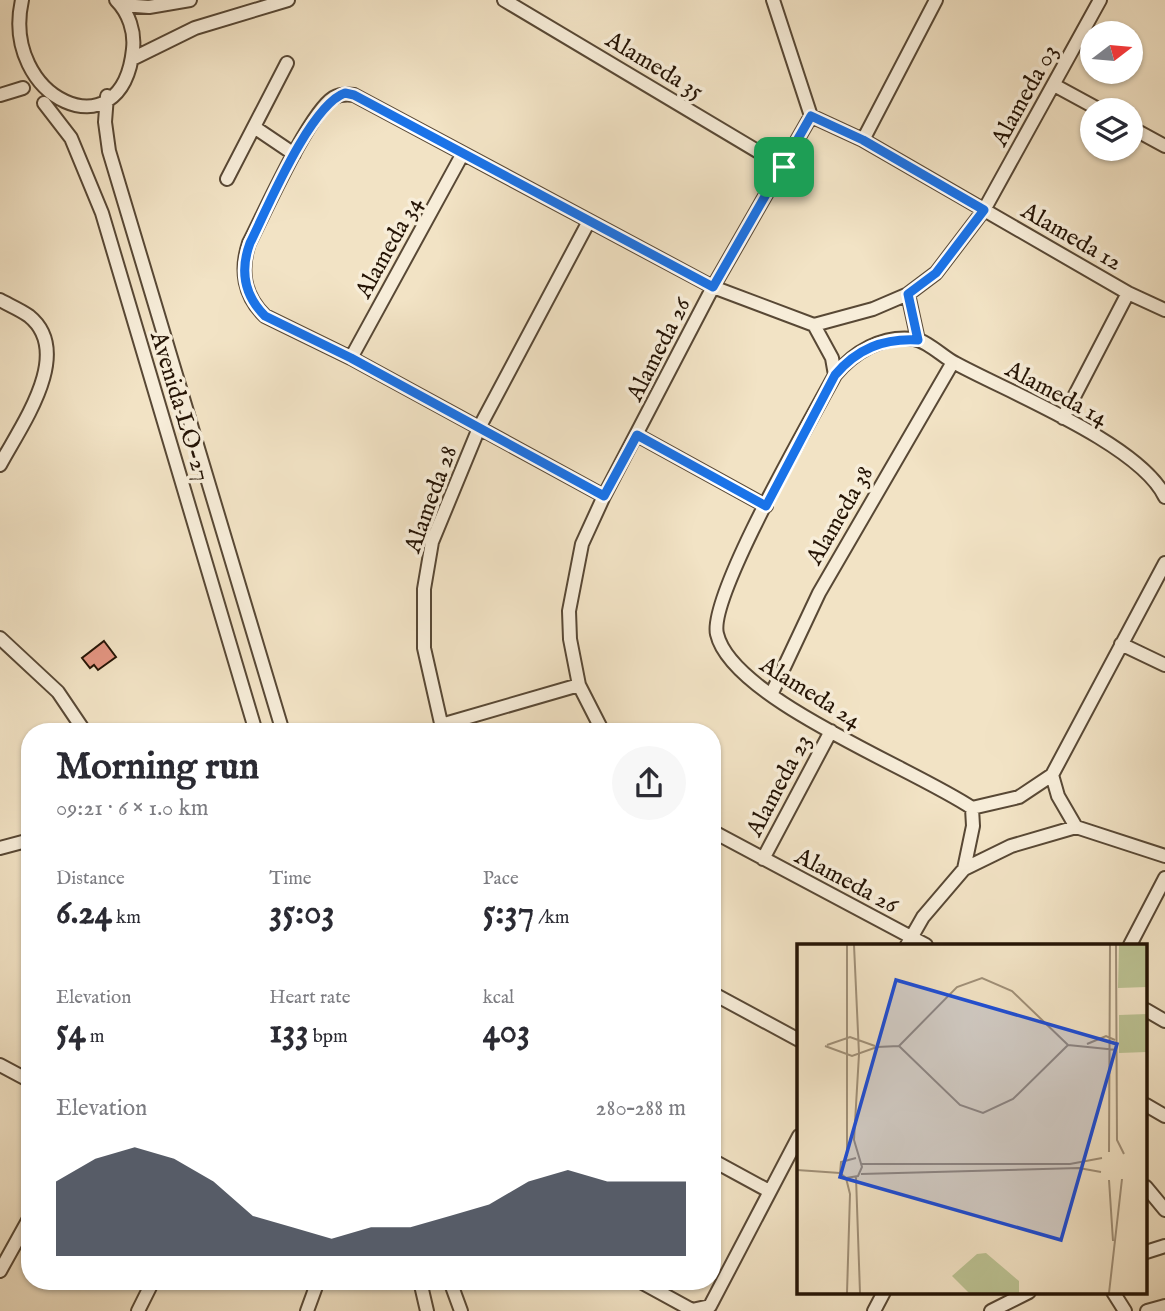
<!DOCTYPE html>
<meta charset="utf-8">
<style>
body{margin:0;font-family:"IM FELL English",serif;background:#f7f7f7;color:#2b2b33;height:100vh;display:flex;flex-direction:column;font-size:26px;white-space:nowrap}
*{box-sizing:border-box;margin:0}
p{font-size:23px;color:#7c7c81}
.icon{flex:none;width:38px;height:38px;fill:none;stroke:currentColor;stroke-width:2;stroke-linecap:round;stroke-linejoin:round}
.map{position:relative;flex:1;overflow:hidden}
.side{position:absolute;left:21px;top:723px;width:700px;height:567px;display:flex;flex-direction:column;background:#fff;border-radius:28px;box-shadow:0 2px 5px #0004}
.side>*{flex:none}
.needle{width:46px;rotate:74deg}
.controls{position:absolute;left:1080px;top:21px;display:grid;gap:14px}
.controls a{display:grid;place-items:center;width:63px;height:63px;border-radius:50%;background:#fff;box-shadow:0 2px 5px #0004;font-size:35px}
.pin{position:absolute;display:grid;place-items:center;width:60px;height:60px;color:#fff;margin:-30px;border-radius:14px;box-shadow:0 4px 10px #0006}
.round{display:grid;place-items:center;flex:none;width:74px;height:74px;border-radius:37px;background:#f7f7f7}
.summary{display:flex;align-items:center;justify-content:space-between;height:119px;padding:0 35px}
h1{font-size:38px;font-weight:700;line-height:52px}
.figures{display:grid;grid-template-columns:repeat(3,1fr);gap:10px;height:119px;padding:7px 35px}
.figures div{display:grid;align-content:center}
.figures b{font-size:35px;font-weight:700}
.figures small{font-size:19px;font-weight:400}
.figures p{font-size:19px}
.chart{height:196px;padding:14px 35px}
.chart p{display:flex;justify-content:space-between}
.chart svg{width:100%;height:126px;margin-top:7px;fill:#111827;opacity:.7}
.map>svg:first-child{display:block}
.building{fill:#e49582;stroke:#251405;stroke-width:2}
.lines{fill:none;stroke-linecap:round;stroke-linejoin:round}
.minor-casing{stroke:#584835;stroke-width:16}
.minor{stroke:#f7edd9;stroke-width:12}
.route-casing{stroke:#fff;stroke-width:14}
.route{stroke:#1a73e8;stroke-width:9}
.labels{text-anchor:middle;stroke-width:7;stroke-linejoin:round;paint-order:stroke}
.street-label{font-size:24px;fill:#251405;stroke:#f7edd9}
.inset-road{fill:none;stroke:#a09078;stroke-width:2}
.view{fill:#1d4ed8;fill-opacity:0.15;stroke:#1d4ed8;stroke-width:3.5}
.inset-edge{fill:none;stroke:#251405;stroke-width:3.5}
</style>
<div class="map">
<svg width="1165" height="1311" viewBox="0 0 1165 1311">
<rect width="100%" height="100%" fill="#f2e3c5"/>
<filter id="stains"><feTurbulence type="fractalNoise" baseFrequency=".00286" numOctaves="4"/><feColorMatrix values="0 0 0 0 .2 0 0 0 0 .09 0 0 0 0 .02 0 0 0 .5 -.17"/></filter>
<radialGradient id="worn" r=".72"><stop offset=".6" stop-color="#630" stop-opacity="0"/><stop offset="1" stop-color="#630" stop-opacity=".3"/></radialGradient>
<path class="building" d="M104,641L116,657L98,670L94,665L90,668L82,658Z"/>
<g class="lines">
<g class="minor-casing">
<path id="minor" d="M22,0C0,98 122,156 133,49C135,32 129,13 116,0
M504,0L784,167
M773,0L811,116
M122,5L149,7L190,0
M132,59L195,28L288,0
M1054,85L1100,110
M0,95L23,88
M107,96L105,122L109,151L283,732
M44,103L71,138L102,213L256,732
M811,116L863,140L1128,293L1165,310
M254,127L294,154
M1130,127L1165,146
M863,140L936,0
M227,179L287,63
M908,294L918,340
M0,300C9,305 21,310 29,316C75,353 20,427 0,465
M814,325L832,358L835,375
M351,358L462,155
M1063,418L1128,293
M637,435L766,506
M604,496L351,358L265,316C244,296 240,270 249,243C264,214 309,113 333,98C340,94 346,94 354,95L713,287L814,325L873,309L908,294L936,273L984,210L1100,0
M1165,497C1140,444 1008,392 955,363C943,357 928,341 914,339C882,335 854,352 835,375C812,418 708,597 717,634C732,699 915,769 972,808L1019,797L1052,775L1165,563
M0,638L58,692L85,732
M1121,644L1165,665
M771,695L819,593L953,362
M441,725L579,685
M443,732L424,648V589L432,542L479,428L588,223
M603,732L579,685L570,639L569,611L582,544L604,496L713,287L811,116
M1052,775L1058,796L1076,827
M712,831L926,945
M0,848L30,840
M763,859L831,731
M964,869L973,826L972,808
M907,945L923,917L964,869L1011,846L1076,827L1165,856
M1130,945L1165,878
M712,993L799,1040
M1146,1010L1165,1021
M0,1065L30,1081
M1146,1105L1165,1116
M712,1160L769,1191
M1146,1187L1165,1210
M1146,1252L1165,1246
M0,1271L30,1217
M420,1281L427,1311
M450,1281L461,1311
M639,1281L692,1310L710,1306L799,1136
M1113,1292L1125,1311
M138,1311L153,1281
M307,1311L318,1281
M874,1311L884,1292
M991,1311L1029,1292
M1147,1311L1165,1306"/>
</g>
<use href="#minor" class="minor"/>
</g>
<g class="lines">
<g class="route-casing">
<path id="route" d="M345,93L354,95L713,287L811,116L863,140L984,210L936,273L908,294L918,340C883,338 857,349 835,375L766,506L637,435L604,496L351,358L265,316C244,295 240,270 250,243C267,209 310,105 345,93Z"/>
</g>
<use href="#route" class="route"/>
</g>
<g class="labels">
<g class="street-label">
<text transform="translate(655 65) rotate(31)" y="8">Alameda 35</text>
<text transform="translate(1024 95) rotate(-61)" y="8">Alameda 03</text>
<text transform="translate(1072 236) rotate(30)" y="8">Alameda 12</text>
<text transform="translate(388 247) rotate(-61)" y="8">Alameda 34</text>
<text transform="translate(658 349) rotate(-63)" y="8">Alameda 26</text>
<text transform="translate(1057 393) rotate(28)" y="8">Alameda 14</text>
<text transform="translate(181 406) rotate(73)" y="8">Avenida LO-27</text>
<text transform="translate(430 499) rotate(-70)" y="8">Alameda 28</text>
<text transform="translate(839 515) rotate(-60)" y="8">Alameda 38</text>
<text transform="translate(811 692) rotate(32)" y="8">Alameda 24</text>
<text transform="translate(778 785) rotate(-62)" y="8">Alameda 23</text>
<text transform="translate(847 880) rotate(28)" y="8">Alameda 26</text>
</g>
</g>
<g transform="translate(797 944)">
<rect width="350" height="350" fill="#f2e3c5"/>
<path d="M322,1H350V43L321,44ZM350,70V108L322,109V71ZM189,309L222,337V349H172L155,332L180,310Z" fill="#bcc394"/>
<path class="inset-road" d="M57,1L62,110L57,196L65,223L61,232L49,234L43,229L44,218L59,214M319,1L320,196L327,210M290,100L309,92L318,96M30,101L53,93L78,102M271,101L320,106M28,102L55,112L80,103L102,102M102,102L160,43L185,34L215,47L271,101M102,102L163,161L186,169L216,155L271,101M312,208L313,1M50,212V1M64,220H273L305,214M0,226L43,229M64,230L282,224L304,228M59,233L63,349M49,234L53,250L50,349M312,236L316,297M312,349L325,235"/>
<path class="view" d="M99,36L320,100L264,296L43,233Z"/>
<rect width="350" height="350" class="inset-edge"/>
</g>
<rect width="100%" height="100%" filter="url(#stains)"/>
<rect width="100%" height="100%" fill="url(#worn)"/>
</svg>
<div class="controls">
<a><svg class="needle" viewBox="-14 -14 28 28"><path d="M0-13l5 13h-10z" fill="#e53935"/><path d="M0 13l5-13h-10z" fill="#7c7c81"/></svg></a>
<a><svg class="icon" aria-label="layers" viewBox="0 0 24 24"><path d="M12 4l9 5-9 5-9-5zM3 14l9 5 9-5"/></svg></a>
</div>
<div class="pin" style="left:784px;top:167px;background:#1e9e55"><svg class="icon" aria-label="arrive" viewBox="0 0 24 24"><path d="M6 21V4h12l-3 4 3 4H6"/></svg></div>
<section class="side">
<div class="summary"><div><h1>Morning run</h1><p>09:21 · 6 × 1.0 km</p></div><a class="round"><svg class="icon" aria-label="share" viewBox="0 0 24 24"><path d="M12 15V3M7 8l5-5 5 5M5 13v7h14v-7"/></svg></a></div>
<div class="figures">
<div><p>Distance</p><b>6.24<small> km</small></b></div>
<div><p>Time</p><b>35:03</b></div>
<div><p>Pace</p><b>5:37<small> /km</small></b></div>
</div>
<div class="figures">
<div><p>Elevation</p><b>54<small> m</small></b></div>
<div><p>Heart rate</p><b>133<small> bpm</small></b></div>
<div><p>kcal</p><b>403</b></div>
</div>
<div class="chart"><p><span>Elevation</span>280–288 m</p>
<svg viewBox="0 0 160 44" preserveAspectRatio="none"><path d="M0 44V18L10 10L20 6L30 10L40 18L50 30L60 34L70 38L80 34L90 34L100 30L110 26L120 18L130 14L140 18L150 18L160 18V44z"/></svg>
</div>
</section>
</div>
